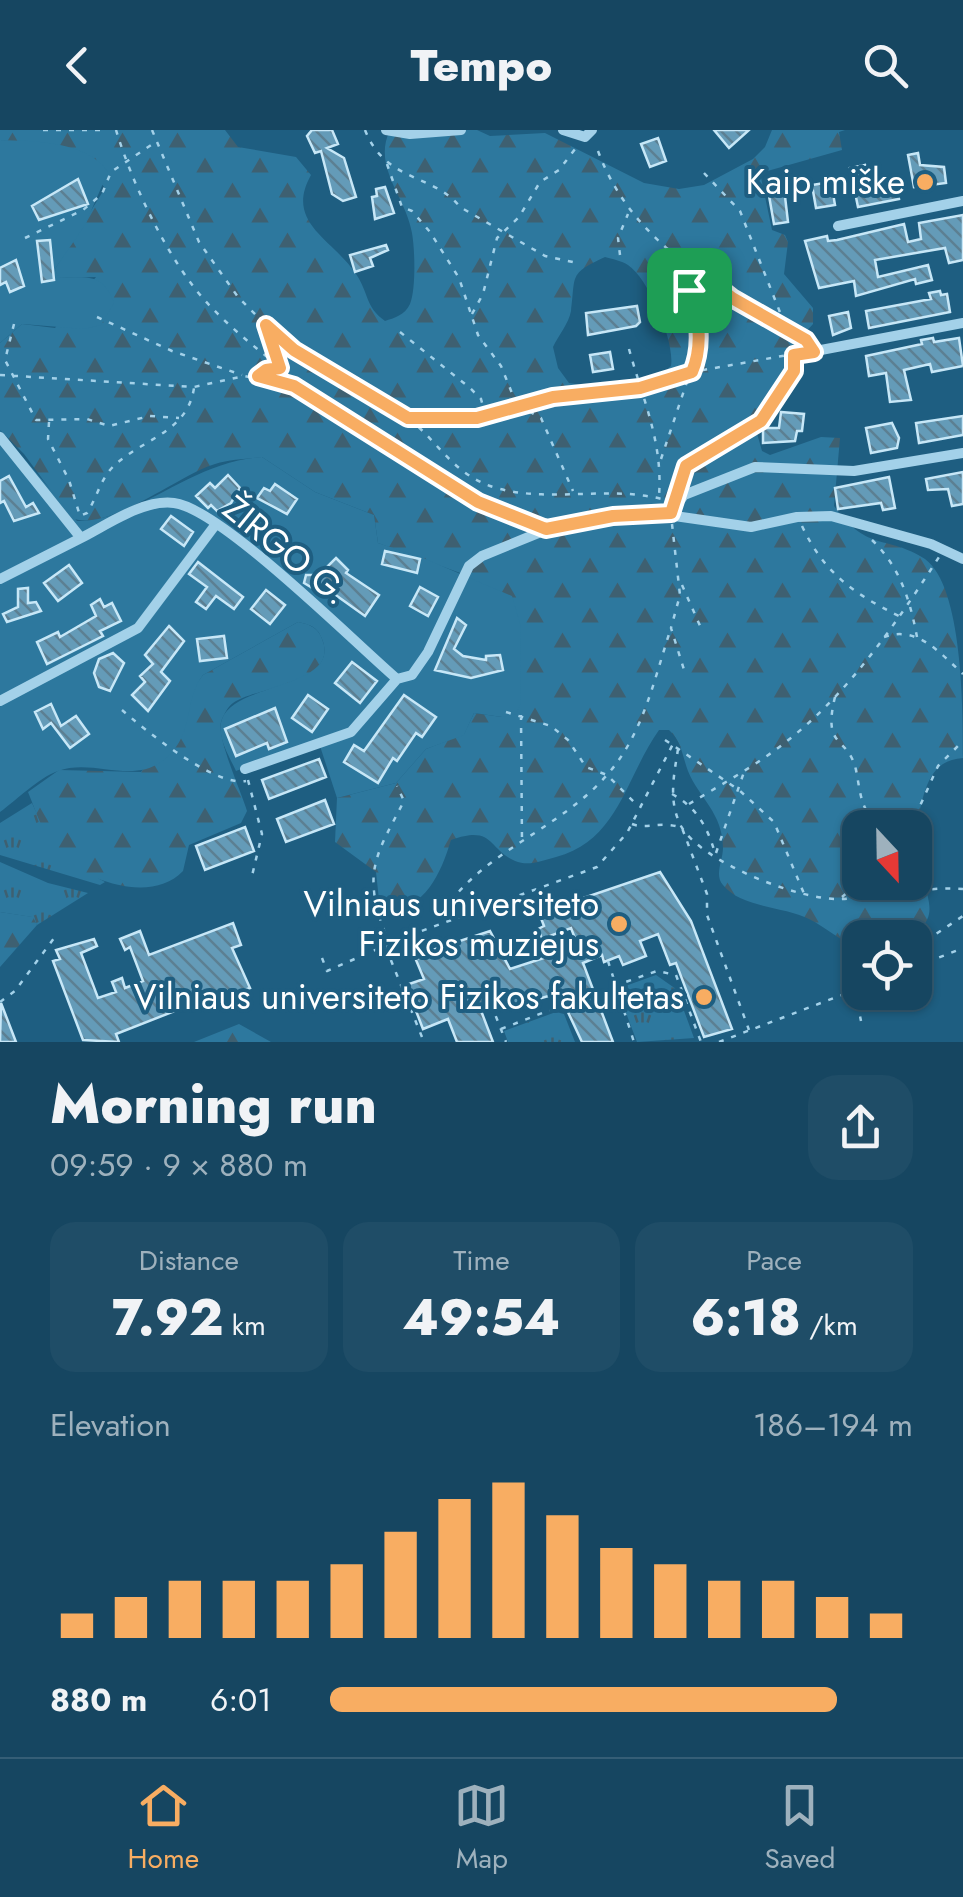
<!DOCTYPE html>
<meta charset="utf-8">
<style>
body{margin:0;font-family:Jost,sans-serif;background:#1f4d67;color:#f1f3f6;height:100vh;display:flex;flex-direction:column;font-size:38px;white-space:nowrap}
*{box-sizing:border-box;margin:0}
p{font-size:32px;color:#9eb1bd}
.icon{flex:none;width:55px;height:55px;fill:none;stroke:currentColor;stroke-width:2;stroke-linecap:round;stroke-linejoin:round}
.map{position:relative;height:912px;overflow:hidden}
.sheet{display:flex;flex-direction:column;background:#164661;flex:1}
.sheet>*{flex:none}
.needle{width:65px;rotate:158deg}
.controls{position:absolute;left:842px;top:680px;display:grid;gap:20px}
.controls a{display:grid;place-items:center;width:90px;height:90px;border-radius:20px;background:#164661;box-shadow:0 2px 8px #0004,0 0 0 2px #355e76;font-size:50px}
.pin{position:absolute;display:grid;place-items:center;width:85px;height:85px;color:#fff;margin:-42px;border-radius:20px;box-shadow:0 5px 15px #0006}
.round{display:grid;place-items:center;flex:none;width:105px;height:105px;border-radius:30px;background:#1f4d67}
.head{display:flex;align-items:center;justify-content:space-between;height:170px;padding:0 50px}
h1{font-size:55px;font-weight:800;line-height:75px}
.figures{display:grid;grid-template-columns:repeat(3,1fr);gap:15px;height:170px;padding:10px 50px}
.figures div{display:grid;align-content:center;border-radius:25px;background:#1f4d67;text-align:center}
.figures b{font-size:50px;font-weight:800}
.figures small{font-size:28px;font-weight:400}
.figures p{font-size:28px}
.chart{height:280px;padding:20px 50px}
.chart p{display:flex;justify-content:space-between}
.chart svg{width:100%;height:180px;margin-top:10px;stroke:#f8ad62;stroke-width:6}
ul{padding:0 50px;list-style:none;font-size:32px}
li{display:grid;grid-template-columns:160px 120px 1fr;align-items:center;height:75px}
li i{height:25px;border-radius:12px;background:#f8ad62}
header{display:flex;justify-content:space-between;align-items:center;height:130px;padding:0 50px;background:#164661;font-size:45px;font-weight:800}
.tabs{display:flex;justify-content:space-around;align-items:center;height:140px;border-top:2px solid #355e76;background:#164661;font-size:28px;color:#9eb1bd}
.tabs a{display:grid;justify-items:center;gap:5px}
.tabs .selected{color:#f8ad62}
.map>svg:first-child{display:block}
.grass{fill:url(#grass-tufts)}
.forest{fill:url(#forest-firs);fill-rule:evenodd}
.garden{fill:#2d789e}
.building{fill:url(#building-back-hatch);stroke:#c7e7f7;stroke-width:2.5}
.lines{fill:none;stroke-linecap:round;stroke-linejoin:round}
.path{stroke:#a3d1e9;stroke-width:2.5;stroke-dasharray:5 8;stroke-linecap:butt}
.street{stroke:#a3d1e9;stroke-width:10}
.route-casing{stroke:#fff;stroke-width:20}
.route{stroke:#f8ad62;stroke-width:12}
.poi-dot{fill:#f8ad62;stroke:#1e5e81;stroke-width:4}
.labels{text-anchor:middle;stroke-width:8;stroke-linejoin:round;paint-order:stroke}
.poi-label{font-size:35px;fill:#fff;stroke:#1e5e81;text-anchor:end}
.street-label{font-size:35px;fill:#fff;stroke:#1e5e81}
</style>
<header><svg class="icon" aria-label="back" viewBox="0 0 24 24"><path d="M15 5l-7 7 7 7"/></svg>Tempo<svg class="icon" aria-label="search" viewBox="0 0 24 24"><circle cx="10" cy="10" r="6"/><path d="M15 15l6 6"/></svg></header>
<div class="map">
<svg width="963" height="912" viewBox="0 0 963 912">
<defs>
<pattern id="grass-tufts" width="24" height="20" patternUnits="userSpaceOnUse" patternTransform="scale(2.5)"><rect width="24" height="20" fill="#2d789e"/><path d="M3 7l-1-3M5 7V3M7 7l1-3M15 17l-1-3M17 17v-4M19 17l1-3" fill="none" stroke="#3e6071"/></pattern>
<pattern id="forest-firs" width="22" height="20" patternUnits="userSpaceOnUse" patternTransform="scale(2.5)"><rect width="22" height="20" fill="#2d789e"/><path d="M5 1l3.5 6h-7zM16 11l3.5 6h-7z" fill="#3e6071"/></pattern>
<pattern id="building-back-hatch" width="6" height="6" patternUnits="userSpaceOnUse" patternTransform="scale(2.5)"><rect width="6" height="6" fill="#649bb8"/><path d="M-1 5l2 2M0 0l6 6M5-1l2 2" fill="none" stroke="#5c7f92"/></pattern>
</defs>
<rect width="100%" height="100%" fill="#1e5e81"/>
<path class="grass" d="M32,673C47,709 71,734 105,752L100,755L0,725V693Z
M0,732L48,753L88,763L37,795L32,787L0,782Z
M656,845L676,859L694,908L637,912L617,859Z
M556,882L564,884L575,912H508L504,901Z"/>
<path class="forest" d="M0,0H225L238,17L296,27L311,45C284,93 333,109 356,144C369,163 365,177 385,191C394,188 405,185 410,174C416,159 415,120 412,103C406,67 372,37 390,0H477L490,6L545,3L644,53L679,59L704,55L753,29L765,17L772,0H845L839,2L842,20L760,43L772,100L785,105L788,112L784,144L813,178V194L802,206L787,251L756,300L762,321L770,325L821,307L840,308L834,376C868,423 886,404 925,429C963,457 963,579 963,628C925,630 924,668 915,700L860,698V752H915V726C918,743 927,757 929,773C935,811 883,807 860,808L856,815C839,811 826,797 809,789C784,776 741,778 723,755C714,745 723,730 723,718C723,683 699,668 688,641C682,625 682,612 669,600H659C625,648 619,710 556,727C544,730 530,736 518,732C487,721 496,694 451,710C440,746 423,784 380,779L376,742L335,712L337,668L396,653L426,619L464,604L474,583L502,587L463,444L378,413L374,385L315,362L262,327C247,329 230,329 215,334C178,345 108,403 71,388L24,324L0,300V213L22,194L55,198L96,147L58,148L55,139L105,58L71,18L0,10ZM605,127C612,129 622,131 628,135C649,149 675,212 671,236C640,266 607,259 569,253L558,238L553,217C558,206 569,193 571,181C576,145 568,144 605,127Z
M298,492C313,495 320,499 324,515C332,554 256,557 233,573C228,576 223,586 221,592C217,609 241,661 247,681L241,693L189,715L183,741C153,773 89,753 61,725C44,708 37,684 28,662L59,640L141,642L188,578L193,558L203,545Z
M0,782L33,787L37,795L0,837Z
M239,894L271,912H194Z"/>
<path class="garden" d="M0,10C35,11 87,11 108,42L85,95L55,139L59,148C88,147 103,143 114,173L101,195L84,199L22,194L0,213Z
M0,300L77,391C136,392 191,331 262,327L315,362L374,385L378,413L421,427L512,466L521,497L520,575L516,584L502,587L474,583L464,605L426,619L396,653L337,668L318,610L236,641C229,626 216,606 222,589C235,552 342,559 322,509C317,496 310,495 298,492L203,545C186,567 192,596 176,617C143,663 97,626 58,641C38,648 17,670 0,682Z"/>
<path class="building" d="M312,0H332L338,14L327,18L344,28L356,67L343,71L332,64L321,21L315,23L307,6Z
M714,0H749L729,18Z
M658,8L666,31L650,37L641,14Z
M918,23L920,35L944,37L946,53L914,57L908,25Z
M865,35L869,53L895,48L899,69L858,77L850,38Z
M78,49L88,74L39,90L32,76Z
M831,52L835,75L816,78L812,55Z
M385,57L394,83L375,89L372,67L377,66L376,59Z
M784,58L788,92L774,94L768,60Z
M963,85V130L949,133L945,118L875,130L878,147L928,135L932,150L916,154L915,149L856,166L854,151L819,158L805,111L827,106L828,111L837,110L904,94L908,112L921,109L919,93Z
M50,110L54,150L42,152L37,111Z
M386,115L388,120L370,128L373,136L355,142L350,125Z
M16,130L24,156L10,162L6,152L0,155V138Z
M940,161L941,165L947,164L950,182L869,198L866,181L931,169L929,163Z
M637,176L640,192L636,196L588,205L586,183Z
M848,182L851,198L833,205L829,186Z
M933,208L934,212L959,208L963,236L932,242L930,234L904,240L911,270L890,272L886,243L869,246L866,226L922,214L921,210Z
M610,222L613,239L593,242L590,225Z
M781,282L804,284L802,301H797L795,311L763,313V298H779Z
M963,286V305L919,313L916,293Z
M892,293L899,308L897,318L871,323L866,298Z
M963,342V374L952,376L948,359L928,360L926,349Z
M228,345L240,358L231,373L217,381L211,375L208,378L196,366L210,353L215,358Z
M9,346L26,377L33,373L39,383L14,391L4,371L0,373V351Z
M889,347L895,378L883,380L881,373L838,379L835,358Z
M275,354L297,369L287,384L257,368L264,358L270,361Z
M171,386L193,402L184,416L161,399Z
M385,421L420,429L417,443L382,434Z
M336,428L348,440L346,443L379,465L365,486L330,461L326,466L304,453L306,445H319Z
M198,432L243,467L234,479L216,466L206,479L196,472L207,457L189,444Z
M69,435L82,453L58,471L44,453Z
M420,457L438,467L428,486L410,476Z
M28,458V473L36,472L41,481L7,492L3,484L18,477V459Z
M266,460L285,475L270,494L251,479Z
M100,469L104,477L112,473L121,491L100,501L103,506L47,534L37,512L58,502L60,507L96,486L91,475Z
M457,488L466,495L454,519L463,526L486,530V526L500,525L503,540L471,548L435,540Z
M169,496L184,511L161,542L170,551L148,581L132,565L145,552L140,546L153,534L145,525Z
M224,506L227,528L200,531L197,509Z
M113,523L124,533L110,561L99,557L94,543L99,529Z
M352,532L377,551L360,573L335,553Z
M308,565L328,579L312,602L292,588Z
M404,565L436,587L422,607L416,603L397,631L393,628L378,653L344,632L354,615L364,621Z
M51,574L61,596L76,586L89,604L70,618L51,593L43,599L35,582Z
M275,578L287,612L269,619L267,613L236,626L225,599Z
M319,629L326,647L269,669L262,650Z
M325,670L334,694L286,712L277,689Z
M245,697L254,721L205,740L196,716Z
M660,742L691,791L732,899L704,907L676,833L670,835L658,804L640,811L646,826L623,835L619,826L604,832L602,825L583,833L613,912H582L559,863L503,879L500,870L480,878L493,912H457L448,889L423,899L406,855L424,849L416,830L426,822L490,801L510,839L553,825L578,816L571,798L542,809L538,799L544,796L539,783Z
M233,793L241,815L232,818L250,858L215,871L213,866L116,904L119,912L83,910L53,831L60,829L56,820L94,809L97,816L81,823L98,868L116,862L112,852L122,848L125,858L143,851L130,817L125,820L120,809L140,801L149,825Z
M1,873L16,912H0Z"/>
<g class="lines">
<path class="path" d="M43,0H107
M116,0C133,56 170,135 211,177C232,199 257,219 281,238L266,240L259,246
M152,0L199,112L238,167L266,195L277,230L294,257L430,345L505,386L532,395
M365,0C386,53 433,43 460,77L545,126L573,132
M598,21C635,120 723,157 806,210
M387,34L402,77L412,81L430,102L459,148L478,205L501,236L514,268L520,273
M704,43L740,81L785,195
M25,108L83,80L102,64L111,42L154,13
M620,125L618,108L628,84
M472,184L483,164L497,108L519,87L540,52L559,40L579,14
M97,187L172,221L242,245
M14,194L5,230L36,290L87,289L109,296L150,286L179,288
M268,196C309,233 359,255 404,285C438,309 452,347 500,359C556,373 613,354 669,371
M400,202L470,258L481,269L485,284
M629,219C643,270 663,312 659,366
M0,245L194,257L244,246L292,256
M518,275L541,288L573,361
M409,288H477L553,267L639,258L692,242L788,225
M49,292L48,309L69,350L80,386L87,383C96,369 100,352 110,340C138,309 187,305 194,258
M661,329L700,213L698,183L686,134
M678,355C692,306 780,311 795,233
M672,394L680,465L671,498L685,543
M802,396C824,443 854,464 899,486
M872,410C900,437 910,470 917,507
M682,455L701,498
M884,507C917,495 940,523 963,544
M835,567C822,620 848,605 856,640C861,665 860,680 881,698
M122,580C146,601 215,657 246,651
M506,582L551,596L568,610L586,637L607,645L635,673
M521,585L522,712
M665,610L739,660L774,692L805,766
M678,619C674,645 668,671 681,696C701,732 799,770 839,769C881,768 922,756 963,759
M248,650L262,704L251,750
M672,664C697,678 707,696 715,723
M689,674C722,654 757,635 787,611C849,563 897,492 939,427
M632,694C647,700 661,690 682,698L707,764V785L749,900
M910,698L938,636L963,611
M716,723L744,642
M842,767L860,752
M443,782C483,721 559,700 607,645C644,603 654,549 671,498
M385,803C362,742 376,725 404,671L397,656
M386,818L424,912
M915,818L963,786
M322,828L327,841L405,807L597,737L627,703L673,614
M608,831L634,912
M915,837L963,818
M614,856L657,841L676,845L701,912
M851,858L860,844
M855,861L861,891
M0,872L15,861L57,804
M491,874L506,912
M501,899L563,875
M719,912L860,858"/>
<path class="street" d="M386,0L410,4L461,0
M563,0L585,7L592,0
M838,96L963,71
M800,224L963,193
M0,307L81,408C107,395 143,369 174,373C220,378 355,513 397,549L412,545L428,522L469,436L482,426L553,397L654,383L751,397L797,387L831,386L931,414L963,429
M671,383L684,365L755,337L854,341L963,323
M0,449L81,408
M0,571L138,498L216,394
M245,639L351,602L397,549"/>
</g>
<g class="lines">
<g class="route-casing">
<path id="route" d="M686,132L732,168L806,210L814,222L794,225V241L761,291L686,336L671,383L613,386L546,399L478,372L294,256L258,246L266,240L280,238L266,195L294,220L408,288H477L553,267L640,258L692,242C708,204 691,170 686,132Z"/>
</g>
<use href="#route" class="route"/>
</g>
<g class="poi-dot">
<circle cx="925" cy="52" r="10"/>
<circle cx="619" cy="794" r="10"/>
<circle cx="704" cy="867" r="10"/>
</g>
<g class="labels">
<g class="poi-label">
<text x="905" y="64">Kaip miške</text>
<text x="599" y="786">Vilniaus universiteto<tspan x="599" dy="40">Fizikos muziejus</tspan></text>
<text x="684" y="879">Vilniaus universiteto Fizikos fakultetas</text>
</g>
<g class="street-label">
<text transform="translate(286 420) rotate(39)" y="12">ŽIRGO G.</text>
</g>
</g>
</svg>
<div class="controls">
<a><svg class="needle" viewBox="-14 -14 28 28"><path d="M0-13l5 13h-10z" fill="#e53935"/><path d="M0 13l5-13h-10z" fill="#9eb1bd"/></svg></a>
<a><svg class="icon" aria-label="locate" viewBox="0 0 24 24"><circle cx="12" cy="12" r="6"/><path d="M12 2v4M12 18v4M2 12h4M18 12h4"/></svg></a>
</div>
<div class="pin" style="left:689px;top:160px;background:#1e9e55"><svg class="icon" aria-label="arrive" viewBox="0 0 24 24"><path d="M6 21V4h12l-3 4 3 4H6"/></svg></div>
</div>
<section class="sheet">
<div class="head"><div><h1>Morning run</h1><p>09:59 · 9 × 880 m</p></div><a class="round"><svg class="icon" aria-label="share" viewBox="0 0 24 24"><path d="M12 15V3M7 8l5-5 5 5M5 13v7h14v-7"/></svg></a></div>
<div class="figures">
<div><p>Distance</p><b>7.92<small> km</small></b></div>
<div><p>Time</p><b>49:54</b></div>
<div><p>Pace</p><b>6:18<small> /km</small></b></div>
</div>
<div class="chart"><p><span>Elevation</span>186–194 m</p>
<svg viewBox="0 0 160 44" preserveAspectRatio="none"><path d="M5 44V38M15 44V34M25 44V30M35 44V30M45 44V30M55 44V26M65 44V18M75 44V10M85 44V6M95 44V14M105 44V22M115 44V26M125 44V30M135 44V30M145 44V34M155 44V38"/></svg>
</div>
<ul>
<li><b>880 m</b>6:01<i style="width:87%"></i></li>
</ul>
</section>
<nav class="tabs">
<a class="selected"><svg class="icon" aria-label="home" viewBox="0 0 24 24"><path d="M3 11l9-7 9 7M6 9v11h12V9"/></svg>Home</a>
<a><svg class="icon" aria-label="map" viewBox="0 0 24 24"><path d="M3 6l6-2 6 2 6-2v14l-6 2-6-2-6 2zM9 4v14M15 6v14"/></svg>Map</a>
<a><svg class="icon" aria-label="saved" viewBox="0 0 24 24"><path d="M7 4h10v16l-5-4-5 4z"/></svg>Saved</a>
</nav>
